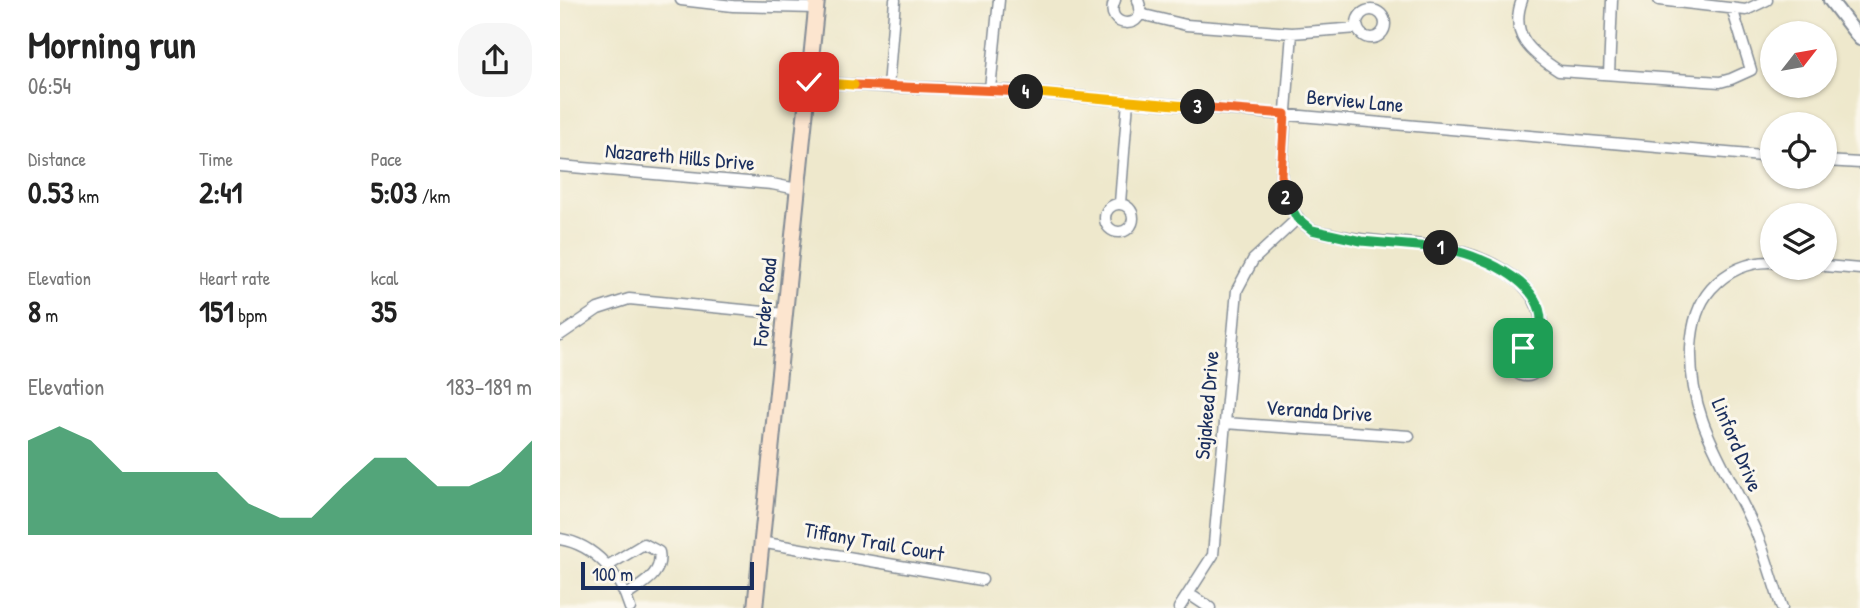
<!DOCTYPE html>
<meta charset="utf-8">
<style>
body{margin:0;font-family:"Patrick Hand",sans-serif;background:#f6f6f6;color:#222;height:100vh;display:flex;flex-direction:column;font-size:26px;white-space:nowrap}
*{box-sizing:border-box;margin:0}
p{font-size:23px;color:#767676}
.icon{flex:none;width:38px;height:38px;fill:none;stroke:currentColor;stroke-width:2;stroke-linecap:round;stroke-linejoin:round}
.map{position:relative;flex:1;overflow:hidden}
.details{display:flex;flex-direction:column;background:#fff;width:560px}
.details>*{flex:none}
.needle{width:46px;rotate:59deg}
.buttons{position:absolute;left:1200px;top:21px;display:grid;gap:14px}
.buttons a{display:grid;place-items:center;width:77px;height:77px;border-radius:50%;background:#fff;box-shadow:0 2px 5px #0004;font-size:35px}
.scale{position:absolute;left:21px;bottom:18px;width:173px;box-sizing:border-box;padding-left:7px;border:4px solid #1b2f5e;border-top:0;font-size:19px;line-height:24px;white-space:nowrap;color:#1b2f5e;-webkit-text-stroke:5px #fbf7ec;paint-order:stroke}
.pin{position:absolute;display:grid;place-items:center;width:60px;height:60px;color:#fff;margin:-30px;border-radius:14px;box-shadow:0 4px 10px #0006}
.km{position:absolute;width:35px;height:35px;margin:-18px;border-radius:50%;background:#222;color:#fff;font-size:19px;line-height:35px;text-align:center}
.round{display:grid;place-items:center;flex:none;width:74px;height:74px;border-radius:28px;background:#f6f6f6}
.summary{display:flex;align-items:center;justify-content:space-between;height:119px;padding:0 28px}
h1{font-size:38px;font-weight:700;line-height:52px}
.stats{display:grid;grid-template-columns:repeat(3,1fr);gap:10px;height:119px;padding:7px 28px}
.stats div{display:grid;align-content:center}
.stats b{font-size:30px;font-weight:700}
.stats small{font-size:19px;font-weight:400}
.stats p{font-size:19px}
.chart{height:196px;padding:14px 28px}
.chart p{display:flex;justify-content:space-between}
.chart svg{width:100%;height:126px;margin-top:7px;fill:#0b8043;opacity:.7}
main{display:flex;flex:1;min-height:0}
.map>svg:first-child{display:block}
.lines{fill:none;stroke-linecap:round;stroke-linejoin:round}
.minor-casing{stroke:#848c95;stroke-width:13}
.tertiary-casing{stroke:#848c95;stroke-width:16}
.secondary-casing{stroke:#848c95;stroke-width:18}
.minor{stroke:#fff;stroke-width:10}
.tertiary{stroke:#fff;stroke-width:12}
.secondary{stroke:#fce5cf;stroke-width:14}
.split-1-casing{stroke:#fff;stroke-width:14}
.split-2-casing{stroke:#fff;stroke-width:14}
.split-3-casing{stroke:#fff;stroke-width:14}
.split-4-casing{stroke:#fff;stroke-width:14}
.split-5-casing{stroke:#fff;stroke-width:14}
.split-6-casing{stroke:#fff;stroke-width:14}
.split-1{stroke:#22a559;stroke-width:9}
.split-2{stroke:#22a559;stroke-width:9}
.split-3{stroke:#f0652b;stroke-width:9}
.split-4{stroke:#f5b400;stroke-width:9}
.split-5{stroke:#f0652b;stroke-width:9}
.split-6{stroke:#f5b400;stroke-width:9}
.labels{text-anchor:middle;stroke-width:6;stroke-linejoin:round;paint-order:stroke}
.street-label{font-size:21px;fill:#1b2f5e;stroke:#fbf7ec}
</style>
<main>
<section class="details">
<div class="summary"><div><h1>Morning run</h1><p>06:54</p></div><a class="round"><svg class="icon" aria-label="share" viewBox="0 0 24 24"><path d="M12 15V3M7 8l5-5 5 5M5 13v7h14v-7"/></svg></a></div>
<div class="stats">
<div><p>Distance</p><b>0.53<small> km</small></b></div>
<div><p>Time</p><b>2:41</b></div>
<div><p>Pace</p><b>5:03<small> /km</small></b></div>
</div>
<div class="stats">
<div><p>Elevation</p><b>8<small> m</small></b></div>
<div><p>Heart rate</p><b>151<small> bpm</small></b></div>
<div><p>kcal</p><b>35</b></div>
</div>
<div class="chart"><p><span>Elevation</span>183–189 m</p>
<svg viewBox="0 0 160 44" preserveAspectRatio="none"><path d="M0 44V11L10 6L20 11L30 22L40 22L50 22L60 22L70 33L80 38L90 38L100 27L110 17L120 17L130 27L140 27L150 22L160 11V44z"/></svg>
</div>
</section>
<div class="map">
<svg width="1300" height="608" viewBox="0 0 1300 608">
<rect width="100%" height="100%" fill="#fbf7ec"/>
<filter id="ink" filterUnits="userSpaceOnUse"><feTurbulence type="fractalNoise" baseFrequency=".0143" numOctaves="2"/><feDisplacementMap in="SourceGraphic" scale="14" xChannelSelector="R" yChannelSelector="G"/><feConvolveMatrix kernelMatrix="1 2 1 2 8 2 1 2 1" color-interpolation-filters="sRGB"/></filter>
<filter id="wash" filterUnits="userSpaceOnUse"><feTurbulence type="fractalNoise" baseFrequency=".00686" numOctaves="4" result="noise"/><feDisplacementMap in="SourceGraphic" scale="28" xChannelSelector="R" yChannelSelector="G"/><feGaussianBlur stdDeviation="1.57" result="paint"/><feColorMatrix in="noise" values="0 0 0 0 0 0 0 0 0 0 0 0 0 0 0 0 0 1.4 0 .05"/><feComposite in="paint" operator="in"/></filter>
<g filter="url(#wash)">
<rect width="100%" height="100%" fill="#eee8cc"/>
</g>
<g filter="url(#ink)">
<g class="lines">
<g class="minor-casing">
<path id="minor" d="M121,0L173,6L256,8
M555,0C541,29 591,32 578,0
M962,0C949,35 971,53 999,71L1160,82L1171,79L1191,70L1172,8
M1099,0L1186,10L1207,0
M797 24a14 14 0 1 1 28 0a14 14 0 1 1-28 0Z
M580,14L626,25L732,33L798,28
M732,33L721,175C725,196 732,218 751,229C757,232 766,233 772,234C809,243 846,241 883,248C920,254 974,277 981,319C982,328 977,340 973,349
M1049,74L1052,0
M249,82L328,87L430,89L1213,157
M328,87L335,0
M430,89L439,0
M1265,161L1300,163
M0,166L212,184L237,189
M560,203L568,101
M545 218a14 14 0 1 1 28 0a14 14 0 1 1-28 0Z
M1213,262C1189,261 1167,271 1151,289C1137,305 1132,325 1131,348C1129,424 1167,466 1196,532C1206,556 1213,583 1222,608
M1265,266L1300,269
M0,335L38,309L69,299L224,314
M952 362a14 14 0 1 1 28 0a14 14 0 1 1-28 0Z
M665,423L849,436
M0,539C36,545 60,575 70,608
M200,542L422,580
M49,565L84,544L99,552C103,575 83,583 66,596
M629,594L650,608
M619,608L653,555L677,290L693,260L738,218"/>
</g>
<g class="tertiary-casing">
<path id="tertiary" d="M1270,0L1300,39"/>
</g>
<g class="secondary-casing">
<path id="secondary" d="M195,608L257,0"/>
</g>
<use href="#minor" class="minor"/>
<use href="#tertiary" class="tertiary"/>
<use href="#secondary" class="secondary"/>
</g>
</g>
<g class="lines" filter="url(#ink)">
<g class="split-1-casing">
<path id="split-1" d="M881,248C915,253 983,280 981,323C980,331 976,341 973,349L963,348"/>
</g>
<g class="split-2-casing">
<path id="split-2" d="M726,198L737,218L752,230L801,241L881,248"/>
</g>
<g class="split-3-casing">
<path id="split-3" d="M638,107L725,114L721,175L726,198"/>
</g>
<g class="split-4-casing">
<path id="split-4" d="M466,92L638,107"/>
</g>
<g class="split-5-casing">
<path id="split-5" d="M294,85L466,92"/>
</g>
<g class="split-6-casing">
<path id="split-6" d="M249,82L294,85"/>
</g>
<use href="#split-1" class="split-1"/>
<use href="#split-2" class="split-2"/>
<use href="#split-3" class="split-3"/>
<use href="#split-4" class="split-4"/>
<use href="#split-5" class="split-5"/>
<use href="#split-6" class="split-6"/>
</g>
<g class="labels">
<g class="street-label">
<text transform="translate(795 101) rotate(5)" y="7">Berview Lane</text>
<text transform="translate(120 157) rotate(5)" y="7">Nazareth Hills Drive</text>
<text transform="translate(205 302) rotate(-84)" y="7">Forder Road</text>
<text transform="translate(647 405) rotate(-85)" y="7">Sajakeed Drive</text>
<text transform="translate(759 411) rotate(4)" y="7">Veranda Drive</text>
<text transform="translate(1177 445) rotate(67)" y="7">Linford Drive</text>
<text transform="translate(314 542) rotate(10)" y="7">Tiffany Trail Court</text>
</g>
</g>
</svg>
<div class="buttons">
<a><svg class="needle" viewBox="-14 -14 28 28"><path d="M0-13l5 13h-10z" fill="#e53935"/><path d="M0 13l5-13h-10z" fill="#767676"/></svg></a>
<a><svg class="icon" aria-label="locate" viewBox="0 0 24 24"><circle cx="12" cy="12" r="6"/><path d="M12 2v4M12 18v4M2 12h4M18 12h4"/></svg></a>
<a><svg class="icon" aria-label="layers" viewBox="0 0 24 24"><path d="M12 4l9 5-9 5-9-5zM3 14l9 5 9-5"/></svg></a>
</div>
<div class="scale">100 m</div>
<div class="pin" style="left:963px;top:348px;background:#1e9e55"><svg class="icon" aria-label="arrive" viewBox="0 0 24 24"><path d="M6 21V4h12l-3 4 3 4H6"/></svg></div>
<div class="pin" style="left:249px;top:82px;background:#d93025"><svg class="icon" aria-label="check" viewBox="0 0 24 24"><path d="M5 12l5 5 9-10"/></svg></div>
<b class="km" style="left:881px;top:248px">1</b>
<b class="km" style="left:726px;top:198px">2</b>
<b class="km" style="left:638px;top:107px">3</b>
<b class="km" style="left:466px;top:92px">4</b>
</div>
</main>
